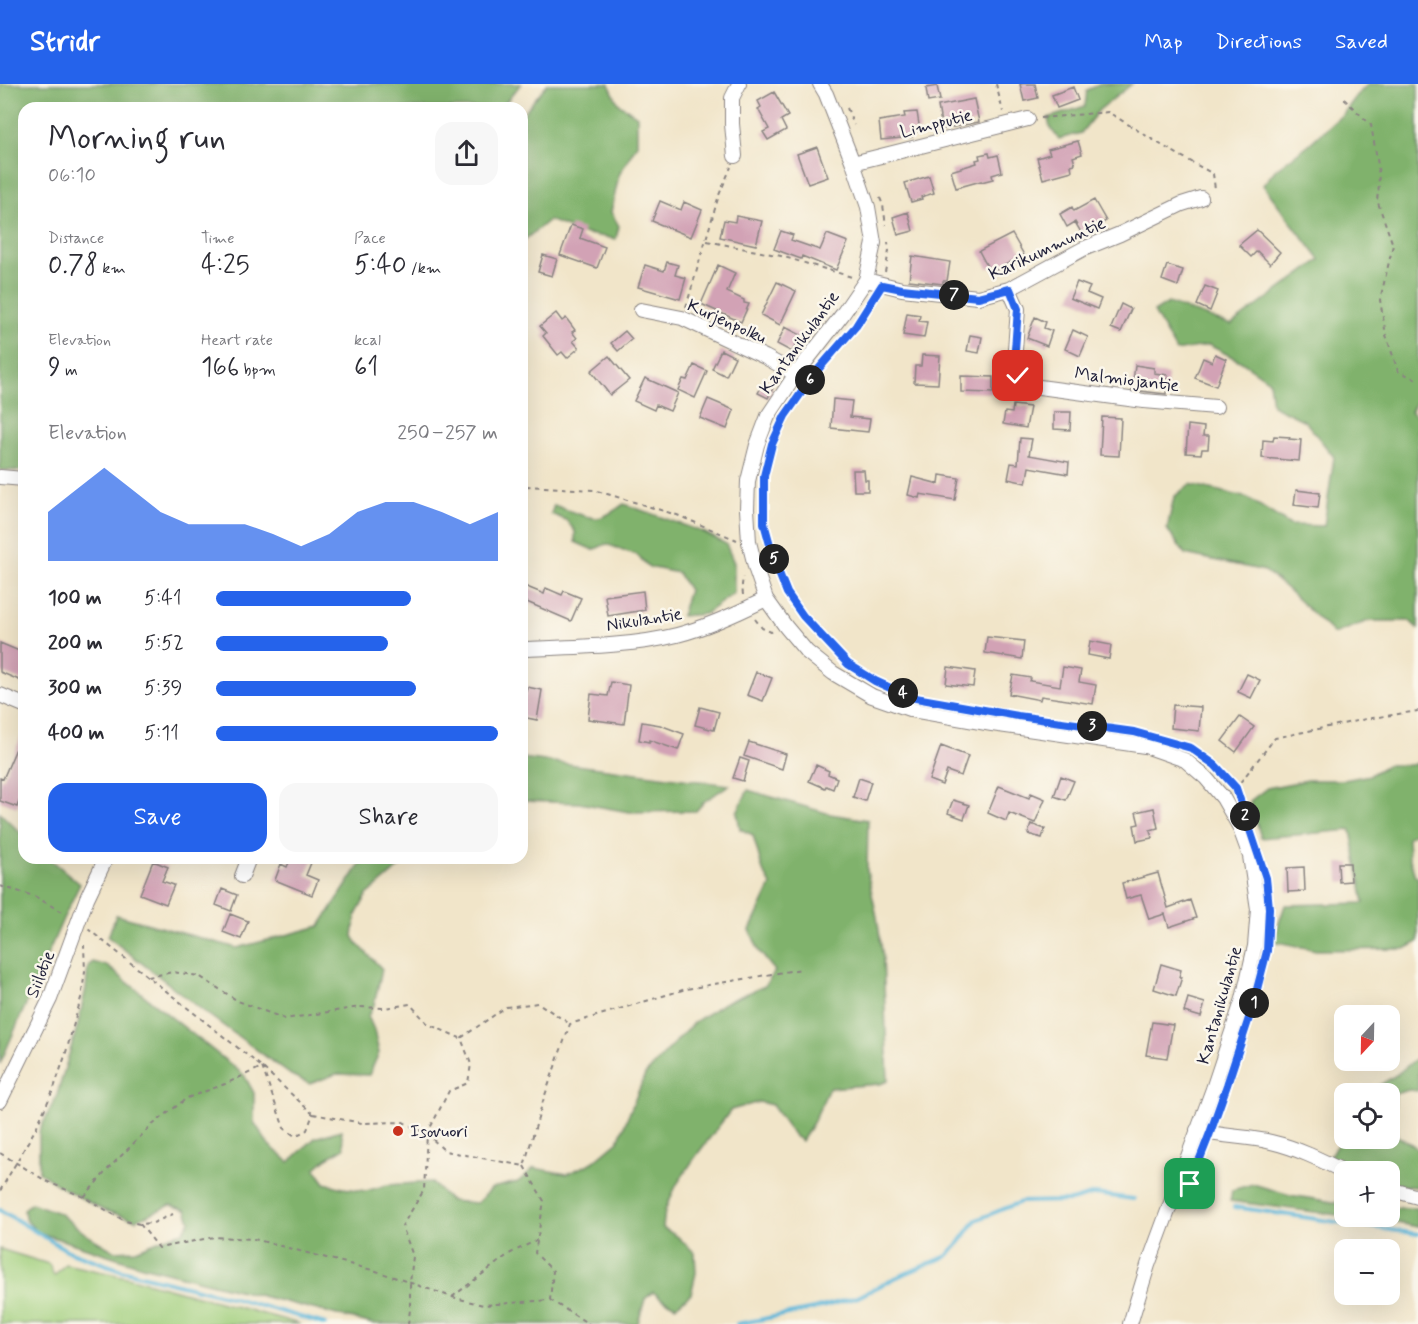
<!DOCTYPE html>
<meta charset="utf-8">
<style>
body{margin:0;font-family:Mynerve,sans-serif;background:#f7f7f7;color:#2b2b33;height:100vh;display:flex;flex-direction:column;font-size:22px;white-space:nowrap}
*{box-sizing:border-box;margin:0}
p{font-size:20px;color:#7c7c81}
.icon{flex:none;width:33px;height:33px;fill:none;stroke:currentColor;stroke-width:2;stroke-linecap:round;stroke-linejoin:round}
.map{position:relative;flex:1;overflow:hidden}
.sheet{position:absolute;left:18px;top:18px;width:510px;height:762px;display:flex;flex-direction:column;background:#fff;border-radius:18px;box-shadow:0 6px 24px #0002}
.sheet>*{flex:none}
.needle{width:39px;rotate:202deg}
.tools{position:absolute;left:1334px;top:921px;display:grid;gap:12px}
.tools a{display:grid;place-items:center;width:66px;height:66px;border-radius:12px;background:#fff;box-shadow:0 6px 24px #0002;font-size:30px}
.pin{position:absolute;display:grid;place-items:center;width:51px;height:51px;color:#fff;margin:-26px;border-radius:12px;box-shadow:0 3px 9px #0006}
.km{position:absolute;width:30px;height:30px;margin:-15px;border-radius:50%;background:#222;color:#fff;font-size:16px;line-height:30px;text-align:center}
.round{display:grid;place-items:center;flex:none;width:63px;height:63px;border-radius:18px;background:#f7f7f7}
.head{display:flex;align-items:center;justify-content:space-between;height:102px;padding:0 30px}
h1{font-size:33px;font-weight:600;line-height:45px}
.stats{display:grid;grid-template-columns:repeat(3,1fr);gap:9px;height:102px;padding:6px 30px}
.stats div{display:grid;align-content:center}
.stats b{font-size:26px;font-weight:600}
.stats small{font-size:16px;font-weight:400}
.stats p{font-size:16px}
.chart{height:168px;padding:12px 30px}
.chart p{display:flex;justify-content:space-between}
.chart svg{width:100%;height:108px;margin-top:6px;fill:#2563eb;opacity:.7}
.action{display:flex;gap:12px;margin-top:auto;padding:12px 30px}
.action a{flex:1;height:69px;border-radius:18px;background:#2563eb;color:#fff;font-size:24px;font-weight:600;line-height:69px;text-align:center}
.action a+a{background:#f7f7f7;color:#2b2b33}
ul{padding:0 30px;list-style:none;font-size:20px}
li{display:grid;grid-template-columns:96px 72px 1fr;align-items:center;height:45px}
li i{height:15px;border-radius:8px;background:#2563eb}
header{display:flex;align-items:center;gap:36px;box-sizing:border-box;height:84px;padding:0 30px;background:#2563eb;color:#fff}
header strong{font-size:28px}
nav{display:flex;gap:33px;margin-inline-start:auto;font-size:21px}
.map>svg:first-child{display:block}
.green{fill:#a1cf7d;stroke:#62785c;stroke-width:1.5}
.forest{fill:#80b26c;stroke:#516a54;stroke-width:1.5}
.lines{fill:none;stroke-linecap:round;stroke-linejoin:round}
.stream{stroke:#5cb6d9;stroke-width:4}
.building{fill:#d2a2b5}
.minor-casing{stroke:#8a8482;stroke-width:16}
.path{stroke:#8a8482;stroke-width:2;stroke-dasharray:4.5 4.5;stroke-linecap:butt}
.minor{stroke:#fff;stroke-width:14}
.route-casing{stroke:#fff;stroke-width:12}
.route{stroke:#2563eb;stroke-width:8}
.poi-dot{fill:#c8321e;stroke:#fbf7ec;stroke-width:2}
.labels{text-anchor:middle;stroke-width:5;stroke-linejoin:round;paint-order:stroke}
.street-label{font-size:18px;fill:#22223b;stroke:#fbf7ec}
.poi-label{font-size:18px;fill:#22223b;stroke:#fbf7ec;text-anchor:start}
</style>
<header>
<strong>Stridr</strong>
<nav><a>Map</a><a>Directions</a><a>Saved</a></nav>
</header>
<div class="map">
<svg width="1418" height="1240" viewBox="0 0 1418 1240">
<rect width="100%" height="100%" fill="#fbf7ec"/>
<filter id="ink" filterUnits="userSpaceOnUse"><feTurbulence type="fractalNoise" baseFrequency=".0167" numOctaves="2"/><feDisplacementMap in="SourceGraphic" scale="12" xChannelSelector="R" yChannelSelector="G"/><feConvolveMatrix kernelMatrix="1 2 1 2 8 2 1 2 1" color-interpolation-filters="sRGB"/></filter>
<filter id="wash" filterUnits="userSpaceOnUse"><feTurbulence type="fractalNoise" baseFrequency=".008" numOctaves="4" result="noise"/><feDisplacementMap in="SourceGraphic" scale="24" xChannelSelector="R" yChannelSelector="G"/><feGaussianBlur stdDeviation="1.35" result="paint"/><feColorMatrix in="noise" values="0 0 0 0 0 0 0 0 0 0 0 0 0 0 0 0 0 1.4 0 .05"/><feComposite in="paint" operator="in"/></filter>
<g filter="url(#wash)">
<rect width="100%" height="100%" fill="#f1e5c9"/>
<path class="green" d="M0,1165L49,1180L54,1192L65,1180L131,1194L300,1240H0Z"/>
<path class="forest" d="M0,0H521L501,24H24V387L0,386Z
M547,0H609L618,19L637,32V60L619,91L611,128L619,142L616,155L582,149L549,136L522,158V31Z
M1101,0H1132L1099,26L1081,49L1059,55L1050,44L1048,34L1085,22L1087,6Z
M1368,0H1418V315L1411,327L1418,333V545L1410,537H1368L1334,550L1286,504L1265,487L1185,470L1167,445L1174,413L1190,400L1248,414L1290,441L1324,442L1334,373L1305,337L1272,321L1269,297L1240,277L1209,261L1176,267L1154,228L1168,219L1231,241L1320,176L1263,101L1276,85L1308,61L1343,30L1359,9Z
M624,420L703,448L726,460L734,479V509L705,530L681,532L689,506L678,489L649,483L637,471L606,460L593,466L575,458V447L566,436L551,430L554,421C564,425 587,434 597,434C607,433 616,425 624,420Z
M522,674L729,701L705,717L696,727L629,728L579,719L522,717Z
M1418,679V747L1408,753L1409,772L1415,792H1418V858L1405,865L1316,866L1273,857L1285,821L1364,819L1351,746L1261,754L1250,717L1267,704L1308,696H1344L1370,691L1387,681H1411Z
M748,706L830,730L868,736L867,787L877,833L883,874L888,997L880,1000L829,1004L814,1037L802,1057L794,1052L772,1021L759,1018L731,1026L696,1072L677,1100L665,1126L663,1144L677,1152L695,1169L696,1189L691,1210L676,1222L662,1215L653,1208L645,1215L638,1239L635,1240H373L142,1182L37,1148L25,1135L24,1125L32,1119L59,1129L87,1151L114,1167L136,1166L170,1152L183,1148L190,1137L186,1126L171,1121L136,1136L103,1126L61,1103L39,1088V1048L57,1011L78,940L86,904L88,882L93,878L107,882L244,991L254,1009V1038L268,1060L289,1078L315,1054L341,1046L344,1064L326,1075L315,1085L325,1099L343,1104L366,1107L387,1101L431,1098L451,1117L477,1119L492,1104L518,1098L534,1084L567,1090L593,1078L618,1057L645,991L693,939L724,919L765,902L775,887L759,867L750,846L771,801L763,787L753,751L740,745L737,728Z
M0,729L24,752V774H49L80,800L63,835L0,980Z
M360,774H410L367,811L356,831L353,852L357,859L382,885L374,921L368,932L374,946L379,969L369,991L336,990L310,1000L291,991L206,929L108,853L116,831L237,864L320,842L361,779Z
M1418,973V1007L1409,1006L1395,1010L1394,1035L1397,1052L1413,1061L1418,1066V1102L1415,1103L1389,1100V1088H1344L1324,1079L1341,1056L1344,1050V1054H1389V1010L1367,1009L1396,991Z
M1253,1100L1290,1111L1344,1120V1132L1230,1117L1232,1106Z
M1389,1124H1418V1143L1392,1138L1350,1133L1389,1132Z"/>
<g class="lines">
<path class="stream" d="M1234,1123L1418,1150
M0,1126L68,1167L121,1186L230,1213L325,1240
M737,1240L814,1225L858,1213L895,1194L947,1172L960,1158L976,1136L1021,1118L1071,1117L1095,1110L1134,1115"/>
</g>
<g id="blocks">
<path class="building" d="M1020,0H1035L1038,14L1024,17Z
M937,2L940,16L928,18L926,4Z
M1073,3L1078,16L1057,24L1052,11Z
M774,8L788,32L781,36L786,46L768,56L763,48L769,45L758,25L761,23L758,17Z
M974,15L979,38L942,45L938,22Z
M917,28L920,47L912,48V53L881,56L879,37L905,33L904,29Z
M1078,57L1082,70L1073,73L1075,80L1071,81L1072,87L1043,95L1037,74L1050,70L1048,65Z
M817,63L828,93L808,100L797,70Z
M989,69L990,73L998,71L1002,88L992,91L993,95L981,98V97L956,104L951,87L977,79L976,76L980,75L979,71Z
M929,92L934,109L921,113L922,115L911,118L905,99Z
M1094,116L1106,137L1082,150L1075,138L1067,143L1060,130L1072,123L1074,127Z
M660,117L681,126L684,118L702,126L691,153L652,137Z
M908,128L913,147L898,151L893,133Z
M736,132L762,137L756,161L720,153L724,136L735,138Z
M571,141L583,145L580,154L605,163L597,184L560,171Z
M1257,146L1280,168L1270,180L1257,167L1251,173L1239,161Z
M781,147L793,151L791,156L820,166L827,150L848,158L836,186L802,172L801,175L774,165Z
M1012,150L1024,171L994,187L992,183L988,184L979,167Z
M543,171L557,175L552,192L538,188Z
M912,172L950,178L947,197H943V200L909,196Z
M667,178L678,181L675,191L686,194L680,215L638,203L645,181L664,187Z
M718,181L735,189L727,208L744,216V219L749,220L741,238L701,220Z
M1167,181L1183,186L1178,202L1162,196Z
M777,198L796,207L780,241L761,231Z
M1077,198L1090,203L1087,209L1101,215L1097,225L1070,214Z
M1205,202L1218,207L1210,227L1197,221Z
M1121,220L1131,225L1121,248L1111,244Z
M556,229L562,237L566,234L575,246L572,248L577,254L573,257L579,264L567,274L562,268L558,271L543,252L546,249L540,242Z
M907,229L920,231L919,237L927,238L924,254L903,251Z
M1035,233L1046,238L1044,244L1052,247L1047,262L1027,254Z
M785,243L801,251L792,268L777,260Z
M1073,246L1088,253L1080,272L1065,265Z
M625,247L632,255L618,267L611,259Z
M970,251L982,253L979,269L967,267Z
M721,266L735,273L726,292L712,285Z
M1215,270L1226,275L1216,302L1195,294L1203,274L1212,278Z
M922,271L940,272L938,300L914,299L915,282H921Z
M609,272L629,296L610,311L591,287Z
M694,281L707,287L695,314L678,306L683,295L687,296Z
M1135,281L1154,284V289L1168,291L1166,310L1132,306Z
M961,292L993,293V309L961,308Z
M645,294L678,309L670,327L656,321L654,326L634,317Z
M763,300L773,304L768,314L758,309Z
M708,315L734,326L727,345L700,334Z
M833,315L852,317L850,333L870,335L868,348L831,344Z
M1013,321L1030,323L1026,344L1003,340L1005,328L1012,329Z
M1054,328H1071L1070,346L1054,345Z
M1102,333L1121,334L1119,372L1100,371Z
M1188,341L1204,343L1203,352H1209L1208,365H1202L1201,370L1186,369Z
M1274,352L1290,353L1289,355L1301,356L1299,377L1262,374L1263,356L1273,357Z
M1020,354L1032,355L1029,371L1069,378L1068,390L1029,383L1026,399L1008,395L1011,379L1018,380Z
M853,386H864L865,396H868V407H854Z
M940,391L959,394L955,416L920,410L919,414L908,411L912,393L939,400Z
M1296,406L1320,409L1318,424L1294,421Z
M522,501L544,510L546,504L562,511L564,507L581,514L571,537L522,516Z
M643,507L645,526L608,532L605,512Z
M987,553L1024,557L1022,575L985,569Z
M1090,557L1111,561L1109,575L1088,571Z
M0,559L24,569V598L0,588Z
M948,583L975,587L973,603L946,600Z
M1063,583L1081,586L1079,598L1096,601L1093,620L1041,612L1040,616L1009,610L1013,591L1031,594L1030,597L1060,602Z
M756,588L772,594L763,617L747,611Z
M1247,590L1260,596L1251,614L1238,608Z
M611,598L629,601L624,640L588,635L591,610L608,612Z
M527,603L542,606L537,636L522,633V612H526Z
M1173,621L1201,623L1199,647L1171,644Z
M700,623L719,628L714,646L695,641Z
M1240,633L1254,643L1236,668L1222,657Z
M642,638L660,641L684,650L678,666L649,656V658L639,656Z
M24,646V705L17,723L0,717V694L3,695Z
M749,658L786,670L782,685L744,672Z
M941,662L968,672L961,692L947,687L942,701L929,696Z
M740,674L749,677L743,697L733,694Z
M816,681L829,687L828,690L837,694L833,705L826,702L825,704L809,697Z
M1061,692L1074,697L1066,716L1054,712Z
M859,694L871,698L865,717L853,713Z
M999,702L1029,714L1031,709L1045,715L1035,739L1009,729L1006,737L988,729Z
M953,716L969,721L964,735L948,729Z
M1154,724L1158,744L1150,746L1152,754L1137,757L1134,741L1139,740L1136,728Z
M1031,740L1045,745L1042,754L1028,750Z
M291,774H313L306,791L318,796L312,811L275,796L281,780L287,783Z
M153,777L168,783L162,797L174,801L166,820L140,810Z
M1338,779H1350L1351,797L1339,798Z
M1304,783L1305,807L1288,808L1287,784Z
M1158,789L1168,824L1190,816L1196,834L1169,843L1165,830L1149,835L1141,811L1126,815L1122,799Z
M222,805L237,811L231,827L216,821Z
M230,830L248,837L241,855L223,848Z
M1161,880L1181,886L1179,893H1182L1176,912L1154,905Z
M1188,914L1205,919L1201,933L1184,928Z
M1152,938L1173,941L1167,974L1146,971Z"/>
</g>
</g>
<g filter="url(#ink)">
<use href="#blocks" fill-opacity="0" stroke="#8a8482" stroke-width="1.5"/>
<g class="lines">
<g class="minor-casing">
<path id="minor" d="M820,0L826,10L853,79L868,123L874,159L866,196L842,231L796,290L768,332L757,361L748,397L747,425L749,458L756,486L766,515L786,543L807,568L833,589L872,612L912,626L992,640L1145,662L1185,676L1206,694L1223,714L1239,742L1250,772L1258,825L1255,862L1243,915L1213,1005L1148,1181L1130,1240
M735,72L732,40V14L739,0
M853,79L1028,35
M866,196L902,205L978,213L1009,205L1083,165L1120,150L1182,120L1201,114
M1009,205L1018,225L1014,279L1018,292L1032,302L1144,317L1216,323
M641,226L682,234L765,273L796,290
M0,393L24,395
M522,565C571,563 630,563 677,551C708,543 738,529 766,515
M0,611L24,621
M242,792L249,774
M0,1017L50,915L87,814L106,774
M1197,1046C1221,1053 1247,1052 1271,1058C1297,1064 1321,1076 1345,1088
M1389,1105L1418,1113"/>
</g>
<path class="path" d="M996,0L1003,28
M1344,15L1371,41L1378,81L1379,101L1377,116L1393,161L1380,216L1386,251L1398,287L1418,296
M847,24L854,41
M1041,34L1108,28L1163,62L1213,90L1215,105
M880,114L883,121L886,141
M707,157L781,172L852,193
M885,188L889,167L888,158
M686,223L719,111L731,83
M788,328L816,288L856,242L875,212
M776,351L785,332
M766,383L764,392V439L775,479L787,509L803,532L848,580L875,597L885,602
M526,402L594,406L677,431L737,456
M743,511L742,501L743,493
M755,535L762,544L771,548L774,547
M1200,670C1216,681 1233,695 1239,714
M1235,705L1275,654L1366,635L1418,627
M0,802L34,812L66,830
M148,893L173,888L199,892L238,917L285,935L360,923L385,924L410,920L428,940L460,954
M313,1030L362,1039L403,1038L427,1050L445,1067L524,1082L543,1017L570,940L686,905L801,885
M0,1069L48,1098L84,1113L125,1137L140,1140L153,1139L173,1130
M524,1082L544,1117L535,1169L553,1187L550,1216
M0,1107L36,1044L54,1004L65,972L81,914L85,888L84,861
M84,1113L109,1084L151,1042L187,1014L225,1000L262,983L284,1044L295,1052L307,1046L313,1030L262,983L88,845
M140,1140L159,1164L214,1153L254,1155L376,1187L452,1213L483,1221L550,1216L589,1240
M452,1213L509,1170L537,1156
M408,1240L410,1226V1199L413,1172L402,1142L424,1106L427,1050L449,1007L468,999L471,980L461,954L506,923L538,919L570,940"/>
<use href="#minor" class="minor"/>
</g>
</g>
<g class="lines" filter="url(#ink)">
<g class="route-casing">
<path id="route" d="M1018,292L1014,279L1018,225L1010,205L978,213L902,205L882,201L856,242L816,288L785,332L772,360L764,392V439L775,479L787,509L803,532L848,580L875,597L910,613L1018,632L1134,648L1191,664L1215,681L1236,704L1266,794L1269,824L1267,867L1251,928L1227,1001L1210,1049L1190,1100"/>
</g>
<use href="#route" class="route"/>
</g>
<circle class="poi-dot" cx="398" cy="1047" r="6"/>
<g class="labels">
<g class="street-label">
<text transform="translate(936 39) rotate(-14)" y="6">Limpputie</text>
<text transform="translate(1047 164) rotate(-25)" y="6">Karikummuntie</text>
<text transform="translate(727 237) rotate(24)" y="6">Kurjenpolku</text>
<text transform="translate(799 258) rotate(-54)" y="6">Kantanikulantie</text>
<text transform="translate(1127 295) rotate(7)" y="6">Malmiojantie</text>
<text transform="translate(644 535) rotate(-9)" y="6">Nikulantie</text>
<text transform="translate(40 890) rotate(-68)" y="6">Siilotie</text>
<text transform="translate(1219 921) rotate(-74)" y="6">Kantanikulantie</text>
</g>
<g class="poi-label">
<text x="410" y="1053">Isovuori</text>
</g>
</g>
</svg>
<div class="tools">
<a><svg class="needle" viewBox="-14 -14 28 28"><path d="M0-13l5 13h-10z" fill="#e53935"/><path d="M0 13l5-13h-10z" fill="#7c7c81"/></svg></a>
<a><svg class="icon" aria-label="locate" viewBox="0 0 24 24"><circle cx="12" cy="12" r="6"/><path d="M12 2v4M12 18v4M2 12h4M18 12h4"/></svg></a>
<a>+</a>
<a>−</a>
</div>
<div class="pin" style="left:1190px;top:1100px;background:#1e9e55"><svg class="icon" aria-label="arrive" viewBox="0 0 24 24"><path d="M6 21V4h12l-3 4 3 4H6"/></svg></div>
<div class="pin" style="left:1018px;top:292px;background:#d93025"><svg class="icon" aria-label="check" viewBox="0 0 24 24"><path d="M5 12l5 5 9-10"/></svg></div>
<b class="km" style="left:1254px;top:919px">1</b>
<b class="km" style="left:1245px;top:732px">2</b>
<b class="km" style="left:1092px;top:642px">3</b>
<b class="km" style="left:903px;top:609px">4</b>
<b class="km" style="left:774px;top:475px">5</b>
<b class="km" style="left:810px;top:296px">6</b>
<b class="km" style="left:954px;top:211px">7</b>
<section class="sheet">
<div class="head"><div><h1>Morning run</h1><p>06:10</p></div><a class="round"><svg class="icon" aria-label="share" viewBox="0 0 24 24"><path d="M12 15V3M7 8l5-5 5 5M5 13v7h14v-7"/></svg></a></div>
<div class="stats">
<div><p>Distance</p><b>0.78<small> km</small></b></div>
<div><p>Time</p><b>4:25</b></div>
<div><p>Pace</p><b>5:40<small> /km</small></b></div>
</div>
<div class="stats">
<div><p>Elevation</p><b>9<small> m</small></b></div>
<div><p>Heart rate</p><b>166<small> bpm</small></b></div>
<div><p>kcal</p><b>61</b></div>
</div>
<div class="chart"><p><span>Elevation</span>250–257 m</p>
<svg viewBox="0 0 160 44" preserveAspectRatio="none"><path d="M0 44V24L10 15L20 6L30 15L40 24L50 29L60 29L70 29L80 33L90 38L100 33L110 24L120 20L130 20L140 24L150 29L160 24V44z"/></svg>
</div>
<ul>
<li><b>100 m</b>5:41<i style="width:69%"></i></li>
<li><b>200 m</b>5:52<i style="width:61%"></i></li>
<li><b>300 m</b>5:39<i style="width:71%"></i></li>
<li><b>400 m</b>5:11<i style="width:100%"></i></li>
</ul>
<div class="action"><a>Save</a><a>Share</a></div>
</section>
</div>
